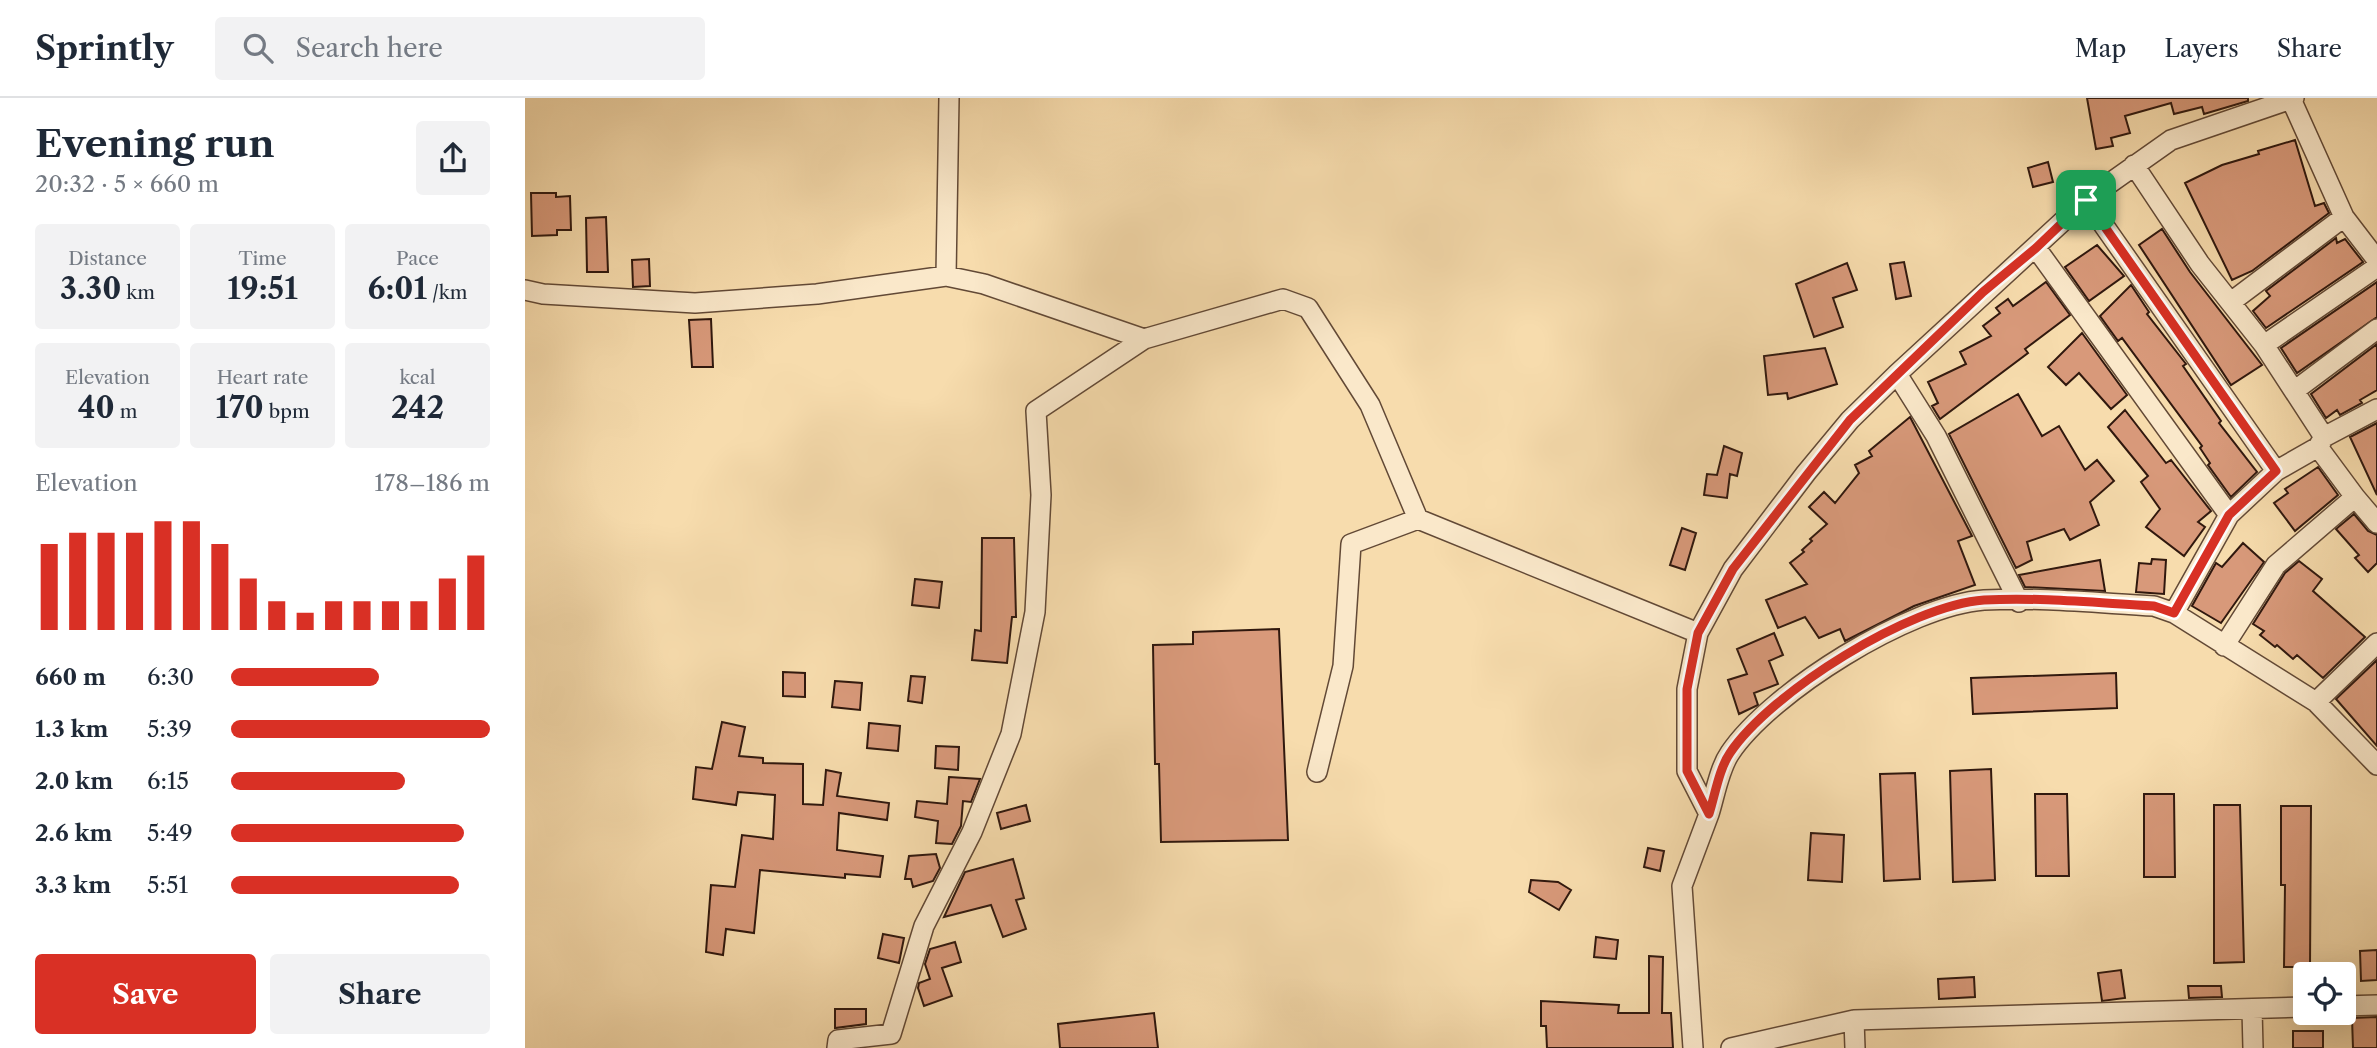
<!DOCTYPE html>
<meta charset="utf-8">
<style>
body{margin:0;font-family:"Libre Caslon Text",serif;background:#f2f2f3;color:#1f2937;height:100vh;display:flex;flex-direction:column;font-size:26px;white-space:nowrap}
*{box-sizing:border-box;margin:0}
p{font-size:23px;color:#747a83}
.icon{flex:none;width:38px;height:38px;fill:none;stroke:currentColor;stroke-width:2;stroke-linecap:round;stroke-linejoin:round}
.map{position:relative;flex:1;overflow:hidden}
.drawer{display:flex;flex-direction:column;background:#fff;width:525px}
.drawer>*{flex:none}
.fabs{position:absolute;left:1768px;top:864px;display:grid;gap:14px}
.fabs a{display:grid;place-items:center;width:63px;height:63px;border-radius:7px;background:#fff;box-shadow:0 7px 28px #0002;font-size:35px}
.pin{position:absolute;display:grid;place-items:center;width:60px;height:60px;color:#fff;margin:-30px;border-radius:14px;box-shadow:0 4px 10px #0006}
.round{display:grid;place-items:center;flex:none;width:74px;height:74px;border-radius:7px;background:#f2f2f3}
.headline{display:flex;align-items:center;justify-content:space-between;height:119px;padding:0 35px}
h1{font-size:38px;font-weight:800;line-height:52px}
.stats{display:grid;grid-template-columns:repeat(3,1fr);gap:10px;height:119px;padding:7px 35px}
.stats div{display:grid;align-content:center;border-radius:7px;background:#f2f2f3;text-align:center}
.stats b{font-size:30px;font-weight:800}
.stats small{font-size:19px;font-weight:400}
.stats p{font-size:19px}
.chart{height:196px;padding:14px 35px}
.chart p{display:flex;justify-content:space-between}
.chart svg{width:100%;height:126px;margin-top:7px;stroke:#d93025;stroke-width:6}
.cta{display:flex;gap:14px;margin-top:auto;padding:14px 35px}
.cta a{flex:1;height:80px;border-radius:7px;background:#d93025;color:#fff;font-size:28px;font-weight:800;line-height:80px;text-align:center}
.cta a+a{background:#f2f2f3;color:#1f2937}
ul{padding:0 35px;list-style:none;font-size:23px}
li{display:grid;grid-template-columns:112px 84px 1fr;align-items:center;height:52px}
li i{height:18px;border-radius:9px;background:#d93025}
header{display:flex;align-items:center;gap:42px;box-sizing:border-box;height:98px;padding:0 35px;background:#fff;border-bottom:2px solid #e0e1e3}
header strong{font-size:33px}
nav{display:flex;gap:38px;margin-inline-start:auto;font-size:24px}
.search{width:490px;height:63px;background:#f2f2f3;display:flex;align-items:center;gap:18px;box-sizing:border-box;padding:0 24px;border-radius:7px;color:#747a83;font-size:26px}
main{display:flex;flex:1;min-height:0}
.map>svg:first-child{display:block}
.building{fill:#d8997a;stroke:#30180e;stroke-width:2}
.lines{fill:none;stroke-linecap:round;stroke-linejoin:round}
.minor-casing{stroke:#624936;stroke-width:22}
.minor{stroke:#fae8ca;stroke-width:19}
.route-casing{stroke:#fff;stroke-width:14}
.route{stroke:#d93025;stroke-width:9}
</style>
<header>
<strong>Sprintly</strong>
<div class="search"><svg class="icon" aria-label="search" viewBox="0 0 24 24"><circle cx="10" cy="10" r="6"/><path d="M15 15l6 6"/></svg>Search here</div>
<nav><a>Map</a><a>Layers</a><a>Share</a></nav>
</header>
<main>
<section class="drawer">
<div class="headline"><div><h1>Evening run</h1><p>20:32 · 5 × 660 m</p></div><a class="round"><svg class="icon" aria-label="share" viewBox="0 0 24 24"><path d="M12 15V3M7 8l5-5 5 5M5 13v7h14v-7"/></svg></a></div>
<div class="stats">
<div><p>Distance</p><b>3.30<small> km</small></b></div>
<div><p>Time</p><b>19:51</b></div>
<div><p>Pace</p><b>6:01<small> /km</small></b></div>
</div>
<div class="stats">
<div><p>Elevation</p><b>40<small> m</small></b></div>
<div><p>Heart rate</p><b>170<small> bpm</small></b></div>
<div><p>kcal</p><b>242</b></div>
</div>
<div class="chart"><p><span>Elevation</span>178–186 m</p>
<svg viewBox="0 0 160 44" preserveAspectRatio="none"><path d="M5 44V14M15 44V10M25 44V10M35 44V10M45 44V6M55 44V6M65 44V14M75 44V26M85 44V34M95 44V38M105 44V34M115 44V34M125 44V34M135 44V34M145 44V26M155 44V18"/></svg>
</div>
<ul>
<li><b>660 m</b>6:30<i style="width:57%"></i></li>
<li><b>1.3 km</b>5:39<i style="width:100%"></i></li>
<li><b>2.0 km</b>6:15<i style="width:67%"></i></li>
<li><b>2.6 km</b>5:49<i style="width:90%"></i></li>
<li><b>3.3 km</b>5:51<i style="width:88%"></i></li>
</ul>
<div class="cta"><a>Save</a><a>Share</a></div>
</section>
<div class="map">
<svg width="1852" height="950" viewBox="0 0 1852 950">
<rect width="100%" height="100%" fill="#f7dcad"/>
<filter id="stains"><feTurbulence type="fractalNoise" baseFrequency=".00286" numOctaves="4"/><feColorMatrix values="0 0 0 0 .2 0 0 0 0 .09 0 0 0 0 .02 0 0 0 .5 -.17"/></filter>
<radialGradient id="worn" r=".72"><stop offset=".6" stop-color="#630" stop-opacity="0"/><stop offset="1" stop-color="#630" stop-opacity=".3"/></radialGradient>
<path class="building" d="M1562,0H1723V3L1679,16L1677,9L1649,16L1646,5L1600,18L1605,35L1586,40L1588,48L1571,51Z
M1770,42L1790,108L1799,105L1804,115L1727,173L1707,182L1660,85L1697,67L1734,56L1733,53Z
M1523,64L1528,84L1508,89L1503,70Z
M6,95H31V99L45,98L46,132H32V137L7,138Z
M81,119L83,174H62L61,120Z
M1637,131L1665,174L1737,267L1706,287L1614,147Z
M1811,140L1812,145L1820,141L1838,164L1741,230L1728,213L1745,198L1741,193Z
M1572,147L1599,178L1564,203L1540,169Z
M124,161L125,188L108,189L107,162Z
M1379,164L1386,198L1371,201L1365,166Z
M1322,165L1332,192L1308,200L1318,229L1289,239L1271,186Z
M1521,184L1545,217L1500,251L1503,255L1415,321L1407,308L1413,305L1403,284L1441,266L1435,254L1466,238L1458,228L1475,215L1471,210L1483,201L1488,208Z
M1852,184V219L1772,275L1756,250Z
M1606,187L1624,214L1622,216L1661,266L1658,268L1696,323L1694,325L1732,374L1706,399L1683,367L1685,365L1675,350L1677,348L1597,240L1593,243L1575,218Z
M186,221L188,269H167L164,222Z
M1557,235L1602,297L1586,311L1554,275L1541,287L1523,269Z
M1852,246V292L1835,302L1837,305L1815,317L1812,312L1801,320L1786,296Z
M1300,250L1312,286L1263,301L1262,295L1243,297L1239,258Z
M1493,296L1517,338L1534,328L1560,372L1572,362L1589,383L1565,404L1574,427L1545,442L1539,431L1502,444L1507,462L1491,470L1424,336Z
M1600,312L1641,365L1646,362L1686,413L1673,424L1680,429L1659,458L1621,429L1635,411L1616,384L1623,378L1583,329Z
M1385,319L1447,438L1433,443L1450,487L1389,508L1320,543L1315,531L1294,540L1280,519L1253,530L1241,502L1282,486L1265,465L1279,454L1277,452L1287,443L1285,441L1302,426L1284,409L1299,394L1310,405L1334,375L1330,367L1347,358L1344,353Z
M1852,325V397L1825,339Z
M1199,348L1217,355L1212,378L1205,376L1202,400L1179,397L1182,376L1192,377Z
M1793,369L1813,397L1770,433L1749,405L1763,395L1760,391Z
M1829,416L1843,433L1852,437V465L1843,474L1830,460L1834,457L1811,431Z
M1157,430L1171,435L1160,472L1145,467Z
M457,440H489L491,519H487L482,565L447,562L450,532L456,533Z
M1718,445L1739,464L1696,525L1667,508L1691,465L1697,469Z
M1627,461L1641,462L1639,496L1611,494L1614,465L1626,466Z
M1575,462L1580,493L1500,489L1494,477Z
M1774,463L1797,481L1788,493L1840,539L1798,580L1772,557L1768,561L1752,547L1750,549L1735,537L1739,533L1728,526L1760,475Z
M390,481L417,484L414,510L387,507Z
M754,531L763,742L636,744L634,666H630L628,547L668,546V534Z
M1249,535L1258,557L1244,563L1253,586L1229,595L1233,607L1214,616L1203,582L1222,576L1212,551Z
M1852,562V648L1811,601Z
M258,574L280,575V599L258,598Z
M1591,575L1592,610L1448,616L1446,580Z
M386,578L400,579L397,605L383,603Z
M310,583L337,585L335,612L307,609Z
M197,624L220,629L214,658L238,660V665L278,666V706L298,707L301,672L316,675L312,698L364,705L362,722L314,715L312,752L358,758L355,779L320,776V780L235,772L229,835L201,831L198,857L181,854L186,787L210,789L217,737L248,741L250,697L213,694L211,707L168,701L171,669L187,671Z
M344,625L375,628L373,653L342,650Z
M411,648L434,649L433,672L410,670Z
M1466,671L1470,782L1428,784L1425,673Z
M1390,675L1395,781L1359,783L1355,676Z
M424,679L455,681L446,704L438,703L436,728L427,746L411,745L413,723L390,719L392,703L422,706Z
M1510,696H1542L1544,778H1511Z
M1619,696H1649L1650,779H1619Z
M501,707L505,723L476,731L472,715Z
M1689,707H1715L1719,864L1689,865Z
M1756,708H1786L1785,869H1759L1760,787H1756Z
M1286,735L1319,737L1317,784L1283,782Z
M1123,750L1139,753L1135,773L1119,769Z
M411,756L415,770L408,783L388,789L386,781H380L384,758Z
M488,761L499,800L491,802L501,831L478,839L466,807L419,819L440,774Z
M1006,782L1033,784L1046,792L1034,812L1004,794Z
M358,836L379,840L374,865L353,860Z
M1071,839L1093,842L1091,861L1069,859Z
M430,844L436,864L417,870L427,898L399,908L393,890L394,885L405,881L400,866L405,851Z
M1852,852V882L1836,883L1835,853Z
M1124,858L1138,859L1137,915H1146L1148,950H1022L1021,928H1016V903L1094,907L1093,915H1124Z
M1596,872L1600,900L1577,903L1573,875Z
M1449,879L1450,899L1414,901L1413,881Z
M1663,888H1696L1697,899L1664,900Z
M310,911H341V926L310,930Z
M629,915L633,950H535L533,926Z
M1852,919V950H1828L1827,920Z
M1768,933H1798V950H1768Z"/>
<g class="lines">
<g class="minor-casing">
<path id="minor" d="M1609,67L1675,166L1739,247L1799,339
M1561,102L1751,373
M1819,119L1852,162
M1511,150L1704,417
M421,178L424,0
M0,192L18,196L170,205L292,196L421,178L459,186L619,241L758,201L783,210L845,307L893,421L1173,535
M1706,204L1819,119L1766,1
M1739,247L1852,169
M1372,276L1411,338L1494,504
M1769,293L1852,231
M1830,399L1852,425
M1649,515L1704,417L1751,373L1793,349L1799,339L1852,311
M1699,548L1751,467L1830,399L1793,349
M1791,604L1852,545
M792,674L818,568L826,446L893,421
M1184,716C1190,697 1194,671 1205,655C1246,594 1385,507 1459,502C1515,499 1573,505 1629,508L1649,515L1791,604L1852,667
M1818,908L1852,907
M1727,911L1728,950
M1329,922L1780,909
M312,950L313,942L366,936L399,828L447,734L486,636L510,514L516,397L511,313L619,241
M1168,950L1157,788L1184,716L1162,673V591L1173,535L1208,471L1281,375L1325,322L1372,276L1561,102L1646,42L1769,0
M1206,950L1329,922L1330,950"/>
</g>
<use href="#minor" class="minor"/>
</g>
<g class="lines">
<g class="route-casing">
<path id="route" d="M1561,102L1751,373L1704,417L1649,515L1629,508C1573,505 1515,499 1459,502C1385,507 1246,594 1205,655C1194,671 1190,697 1184,716L1162,673V591L1173,535L1208,471L1325,322L1458,194L1511,150Z"/>
</g>
<use href="#route" class="route"/>
</g>
<rect width="100%" height="100%" filter="url(#stains)"/>
<rect width="100%" height="100%" fill="url(#worn)"/>
</svg>
<div class="fabs">
<a><svg class="icon" aria-label="locate" viewBox="0 0 24 24"><circle cx="12" cy="12" r="6"/><path d="M12 2v4M12 18v4M2 12h4M18 12h4"/></svg></a>
</div>
<div class="pin" style="left:1561px;top:102px;background:#1e9e55"><svg class="icon" aria-label="arrive" viewBox="0 0 24 24"><path d="M6 21V4h12l-3 4 3 4H6"/></svg></div>
</div>
</main>
